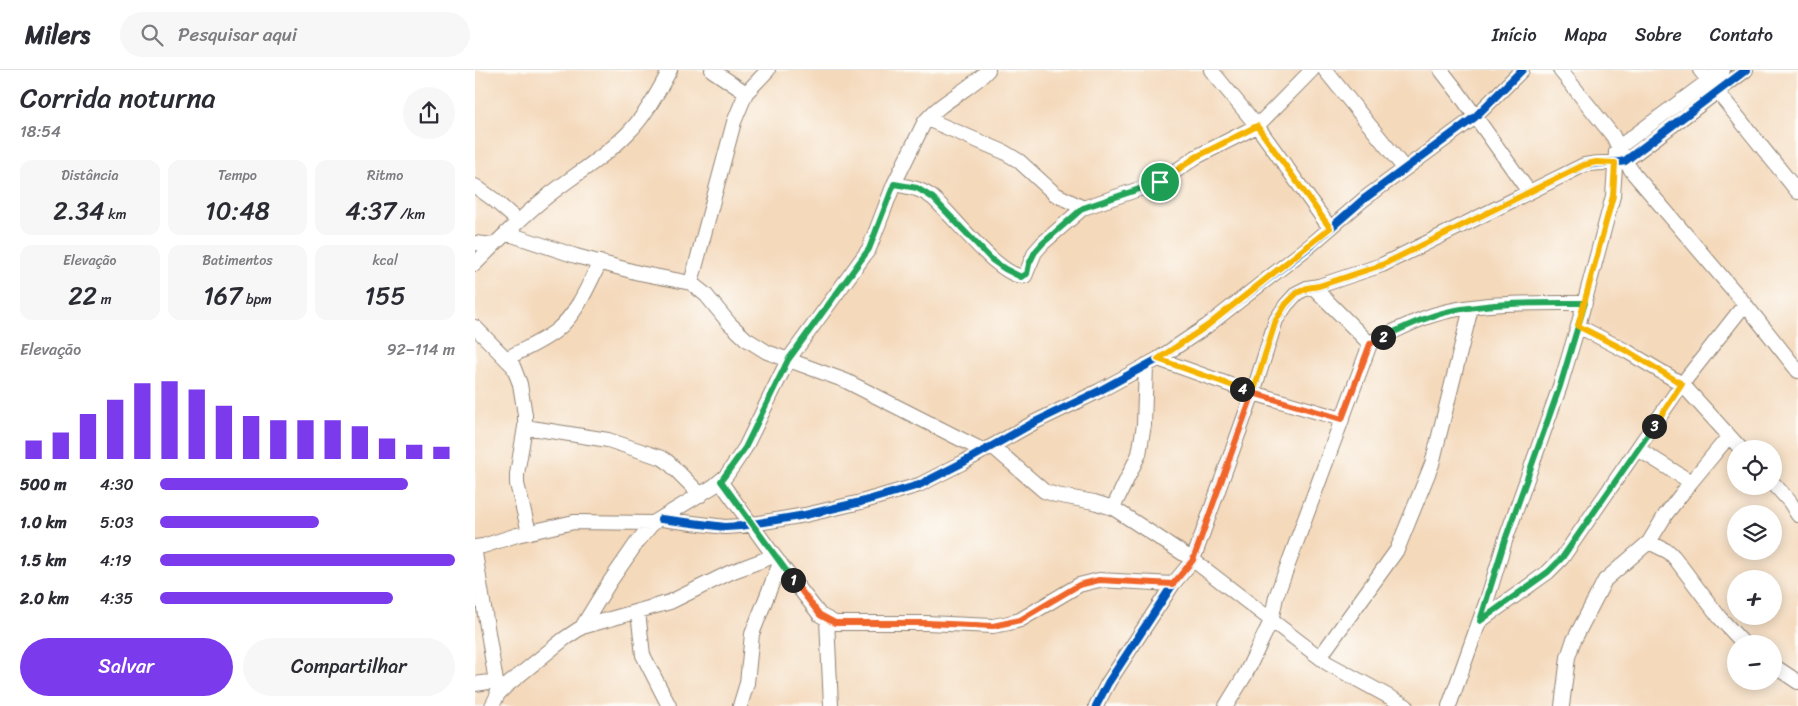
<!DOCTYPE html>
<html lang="pt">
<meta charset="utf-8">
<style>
body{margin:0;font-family:Sriracha,sans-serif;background:#f7f7f7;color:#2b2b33;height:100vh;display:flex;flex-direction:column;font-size:19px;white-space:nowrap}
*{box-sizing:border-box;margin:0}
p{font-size:16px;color:#7c7c81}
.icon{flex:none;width:28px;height:28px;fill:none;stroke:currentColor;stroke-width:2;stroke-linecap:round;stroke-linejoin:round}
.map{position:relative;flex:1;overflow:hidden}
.drawer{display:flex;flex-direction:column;background:#fff;width:475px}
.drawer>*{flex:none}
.fabs{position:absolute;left:1252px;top:370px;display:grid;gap:10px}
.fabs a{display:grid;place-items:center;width:55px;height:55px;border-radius:50%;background:#fff;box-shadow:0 2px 12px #0003;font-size:25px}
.pin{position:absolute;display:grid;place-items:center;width:42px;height:42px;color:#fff;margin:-21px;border:2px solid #fff;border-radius:50%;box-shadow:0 1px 5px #0007}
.km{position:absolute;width:25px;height:25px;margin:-12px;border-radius:50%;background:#222;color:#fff;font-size:14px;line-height:25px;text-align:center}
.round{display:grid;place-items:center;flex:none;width:52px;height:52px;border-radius:26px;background:#f7f7f7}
.head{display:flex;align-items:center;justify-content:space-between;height:85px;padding:0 20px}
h1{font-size:28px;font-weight:600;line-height:38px}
.metrics{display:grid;grid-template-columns:repeat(3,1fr);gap:8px;height:85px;padding:5px 20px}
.metrics div{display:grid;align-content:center;border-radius:12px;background:#f7f7f7;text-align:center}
.metrics b{font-size:25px;font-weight:600}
.metrics small{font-size:14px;font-weight:400}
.metrics p{font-size:14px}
.chart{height:140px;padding:10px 20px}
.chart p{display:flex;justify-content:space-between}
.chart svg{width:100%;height:90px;margin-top:5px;stroke:#7c3aed;stroke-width:6}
.action{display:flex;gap:10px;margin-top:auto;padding:10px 20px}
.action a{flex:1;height:58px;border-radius:30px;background:#7c3aed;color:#fff;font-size:20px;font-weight:600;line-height:58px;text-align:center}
.action a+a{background:#f7f7f7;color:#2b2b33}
ul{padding:0 20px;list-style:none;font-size:16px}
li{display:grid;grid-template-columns:80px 60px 1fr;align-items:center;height:38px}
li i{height:12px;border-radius:6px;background:#7c3aed}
header{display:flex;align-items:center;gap:30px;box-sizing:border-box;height:70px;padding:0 25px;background:#fff;border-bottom:1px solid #e1e1e2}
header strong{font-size:24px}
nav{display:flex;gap:28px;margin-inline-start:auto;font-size:18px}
.search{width:350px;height:45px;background:#f7f7f7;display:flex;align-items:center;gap:12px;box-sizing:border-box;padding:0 18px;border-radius:28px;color:#7c7c81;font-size:19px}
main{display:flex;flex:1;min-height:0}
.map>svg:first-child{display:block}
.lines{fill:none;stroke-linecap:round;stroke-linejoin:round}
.minor-casing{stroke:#908273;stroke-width:16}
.minor{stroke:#fff;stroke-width:14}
.cycleway-casing{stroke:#fdfcf7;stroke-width:11}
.cycleway{stroke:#0057b8;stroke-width:8}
.split-1-casing{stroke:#fff;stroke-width:10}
.split-2-casing{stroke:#fff;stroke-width:10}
.split-3-casing{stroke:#fff;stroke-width:10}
.split-4-casing{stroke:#fff;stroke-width:10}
.split-5-casing{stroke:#fff;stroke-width:10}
.split-1{stroke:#22a559;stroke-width:6}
.split-2{stroke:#f0652b;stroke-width:6}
.split-3{stroke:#22a559;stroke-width:6}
.split-4{stroke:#f5b400;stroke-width:6}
.split-5{stroke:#f5b400;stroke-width:6}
</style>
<header>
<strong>Milers</strong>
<div class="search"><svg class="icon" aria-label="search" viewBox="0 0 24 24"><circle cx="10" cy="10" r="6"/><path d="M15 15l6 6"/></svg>Pesquisar aqui</div>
<nav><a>Início</a><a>Mapa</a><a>Sobre</a><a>Contato</a></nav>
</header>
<main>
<section class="drawer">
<div class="head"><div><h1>Corrida noturna</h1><p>18:54</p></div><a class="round"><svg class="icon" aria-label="share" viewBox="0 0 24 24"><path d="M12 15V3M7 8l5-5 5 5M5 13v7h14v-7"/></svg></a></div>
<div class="metrics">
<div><p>Distância</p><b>2.34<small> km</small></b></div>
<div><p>Tempo</p><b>10:48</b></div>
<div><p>Ritmo</p><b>4:37<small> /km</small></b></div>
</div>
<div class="metrics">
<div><p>Elevação</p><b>22<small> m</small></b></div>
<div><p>Batimentos</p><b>167<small> bpm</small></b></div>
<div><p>kcal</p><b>155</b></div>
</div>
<div class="chart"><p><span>Elevação</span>92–114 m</p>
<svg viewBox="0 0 160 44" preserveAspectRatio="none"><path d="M5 44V35M15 44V31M25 44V22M35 44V15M45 44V7M55 44V6M65 44V10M75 44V18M85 44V23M95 44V25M105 44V25M115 44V25M125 44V28M135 44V34M145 44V37M155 44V38"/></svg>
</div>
<ul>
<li><b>500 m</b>4:30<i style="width:84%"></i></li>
<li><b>1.0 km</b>5:03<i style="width:54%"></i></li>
<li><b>1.5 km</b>4:19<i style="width:100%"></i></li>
<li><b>2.0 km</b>4:35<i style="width:79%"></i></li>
</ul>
<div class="action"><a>Salvar</a><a>Compartilhar</a></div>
</section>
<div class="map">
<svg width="1323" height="636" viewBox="0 0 1323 636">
<rect width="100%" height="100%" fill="#fdfcf7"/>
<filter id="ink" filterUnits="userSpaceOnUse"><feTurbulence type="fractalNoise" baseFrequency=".02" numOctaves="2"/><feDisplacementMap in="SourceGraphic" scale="10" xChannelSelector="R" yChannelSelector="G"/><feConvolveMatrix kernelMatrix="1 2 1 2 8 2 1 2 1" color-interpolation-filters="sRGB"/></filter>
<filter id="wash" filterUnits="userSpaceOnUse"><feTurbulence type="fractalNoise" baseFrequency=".0096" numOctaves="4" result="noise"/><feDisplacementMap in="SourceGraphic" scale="20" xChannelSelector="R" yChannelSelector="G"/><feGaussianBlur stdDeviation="1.12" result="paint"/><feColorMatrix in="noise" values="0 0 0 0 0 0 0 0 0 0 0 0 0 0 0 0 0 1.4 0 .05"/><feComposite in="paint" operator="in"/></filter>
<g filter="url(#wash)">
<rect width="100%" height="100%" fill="#f4d9bb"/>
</g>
<g filter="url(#ink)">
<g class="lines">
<g class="minor-casing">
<path id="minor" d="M237,0L271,23
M736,0L782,56L855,158
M850,0L929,98
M966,0L983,22L1054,122
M1085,0L1138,66L1150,91L1159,104L1270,234L1323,301
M1225,0L1323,122
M452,49L529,82L544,91L580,124L608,138
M419,114C433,117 446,118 458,128C477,144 526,210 550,206L560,182L568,173L608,138L685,112L721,87L782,56L837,0
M0,116L18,129L43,151
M31,163L101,186L164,203L216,213L231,225L254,253L271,269L292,282L371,311L509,381
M0,173L19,175
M0,194C22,172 44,149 69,129C97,106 128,89 153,63C171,45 183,22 195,0
M216,213L259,52L271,23L293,0
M838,217L895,274
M1103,256L1153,282L1207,314L1266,379
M0,257L38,296L45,314L50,345V357L42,404V414L54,462
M31,289C47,280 67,272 82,260C103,242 113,216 125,192
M683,289L778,323L867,349
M50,357L133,370L187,388L193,392L226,425
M517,376L569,421L581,425L619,432L638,438L718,490L852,593L931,636
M1163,379L1216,412
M245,411L299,486L345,545L360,553H451L518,556L534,553L545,550L604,515L624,510L698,514
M1299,414L1315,432L1323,445
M638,438L664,384L669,355L671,295
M186,449L250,457L266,456L330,445L386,432L444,415L487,393L560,352L624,321L683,289L732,256L836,175L889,129L1000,47L1047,0
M1174,472L1194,482L1199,487L1245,548L1269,574
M0,477L8,476L42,465L99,452L178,453
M0,483L23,624
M163,542L168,585L194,636
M352,550L356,636
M1005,551L1073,502L1087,488L1207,314L1270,234
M107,557L134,513L163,471L178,453L239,416L251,406L260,393L270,378L313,290L394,179L419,114L449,53C465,31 494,21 513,0
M845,587L922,480L957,394L996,238
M1299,596L1323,612
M0,614L21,611
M17,636L23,624L31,616L89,569L107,557L195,532L256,502L299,486
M265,636L272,613L277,564L305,493
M621,636L633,613L698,514L718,490L778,323L801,250L811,235L822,223L832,218L844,216L907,195L1109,95C1123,92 1136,94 1150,91L1271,0
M751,636L770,605L796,551L801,527L895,274L902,269C919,262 935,253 952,247C997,231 1062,233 1110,233
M974,636L1012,530L1030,471L1085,316L1103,256L1138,126L1141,82L1144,77L1248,0
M1087,636L1093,587L1098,572L1130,510L1174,472L1191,444L1216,412L1254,366"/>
</g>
<use href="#minor" class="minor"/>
<g class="cycleway-casing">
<path id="cycleway" d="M186,449L250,457L266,456L330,445L386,432L444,415L487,393L560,352L624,321L683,289L732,256L836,175L889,129L1000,47L1047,0
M621,636L633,613L698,514L718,490L778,323L801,250L811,235L822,223L832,218L844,216L907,195L1109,95C1123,92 1136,94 1150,91L1271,0"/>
</g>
<use href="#cycleway" class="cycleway"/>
</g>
</g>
<g class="lines" filter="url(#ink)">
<g class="split-1-casing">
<path id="split-1" d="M318,510L246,411L270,378L313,290L394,179L419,114L442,118L458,128L517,190L530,199L546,207L552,204L554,194L560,182L568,173L608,138L685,112"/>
</g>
<g class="split-2-casing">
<path id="split-2" d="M318,510L345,545L360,553H452L518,556L545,550L604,515L624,510L698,514L718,490L778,323L867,349L895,274L908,267"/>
</g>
<g class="split-3-casing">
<path id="split-3" d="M908,267C930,257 952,246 976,241C1019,232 1065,233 1110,233L1085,316L1030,470L1005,551L1073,502L1087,488L1179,356"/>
</g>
<g class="split-4-casing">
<path id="split-4" d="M767,319L778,323L801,250L811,234L822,223L832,218L844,216L907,195L1109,95L1121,92L1140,93L1138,126L1103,256L1154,282L1207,314L1179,356"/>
</g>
<g class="split-5-casing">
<path id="split-5" d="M685,112L721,87L782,56L855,158L732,256L683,289L767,319"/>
</g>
<use href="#split-1" class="split-1"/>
<use href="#split-2" class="split-2"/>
<use href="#split-3" class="split-3"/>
<use href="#split-4" class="split-4"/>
<use href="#split-5" class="split-5"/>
</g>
</svg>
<div class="fabs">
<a><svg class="icon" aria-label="locate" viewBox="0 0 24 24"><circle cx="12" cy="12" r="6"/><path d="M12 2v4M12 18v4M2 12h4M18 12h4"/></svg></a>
<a><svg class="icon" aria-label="layers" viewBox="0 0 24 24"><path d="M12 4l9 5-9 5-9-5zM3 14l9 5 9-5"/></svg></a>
<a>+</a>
<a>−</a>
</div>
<div class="pin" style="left:685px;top:112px;background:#1e9e55"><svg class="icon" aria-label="arrive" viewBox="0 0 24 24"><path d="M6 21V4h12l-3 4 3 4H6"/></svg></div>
<b class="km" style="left:318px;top:510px">1</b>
<b class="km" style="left:908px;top:267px">2</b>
<b class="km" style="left:1179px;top:356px">3</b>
<b class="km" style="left:767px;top:319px">4</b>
</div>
</main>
